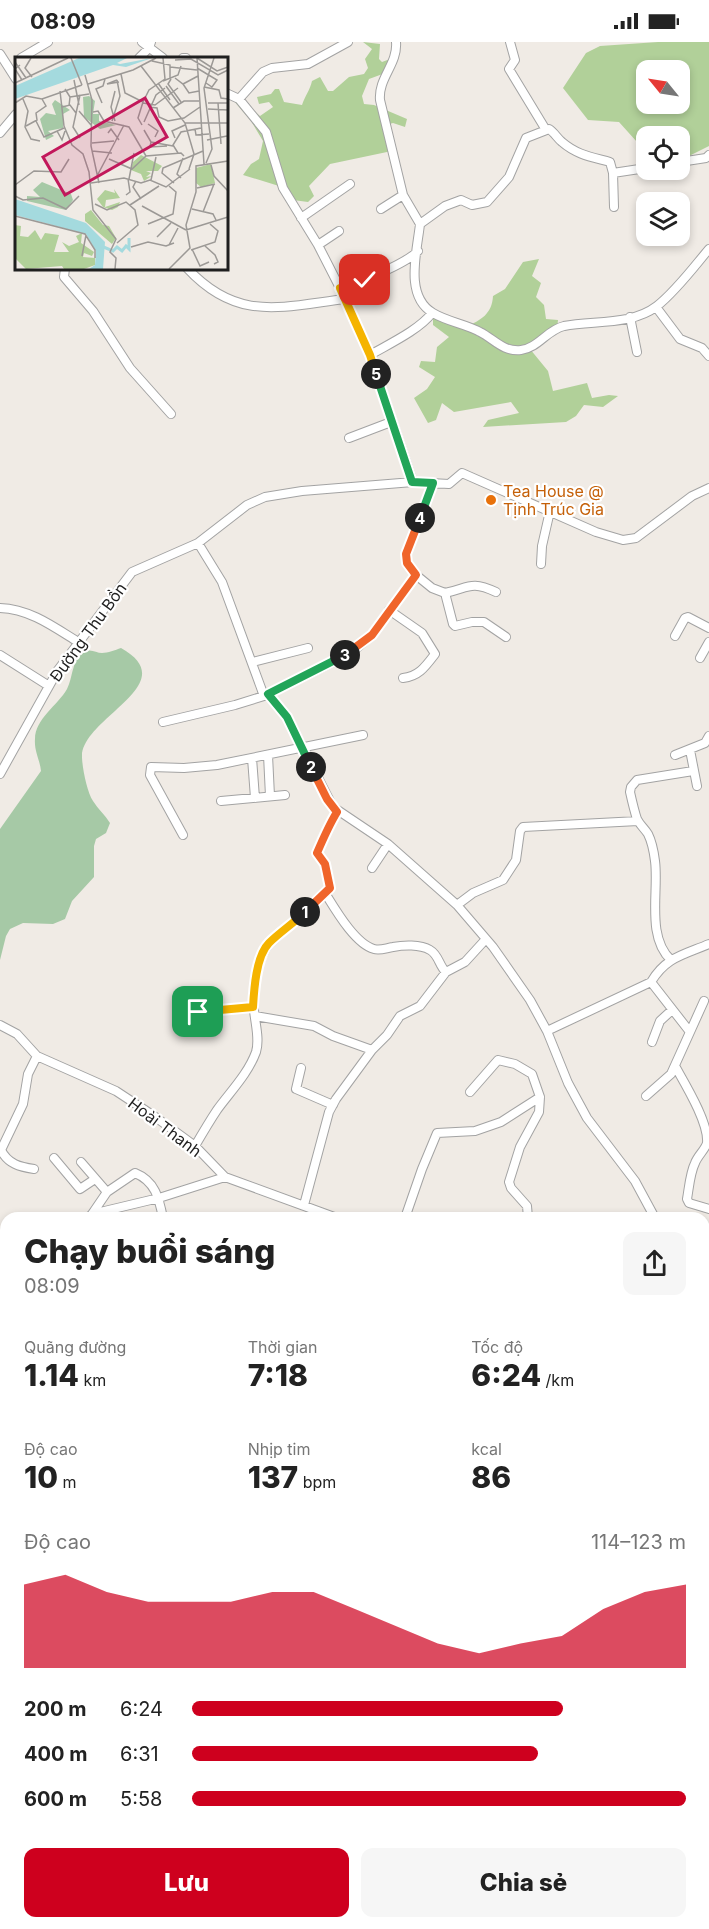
<!DOCTYPE html>
<html lang="vi">
<meta charset="utf-8">
<style>
body{margin:0;font-family:Inter,sans-serif;background:#f6f6f6;color:#222;height:100vh;display:flex;flex-direction:column;font-size:22px;white-space:nowrap}
*{box-sizing:border-box;margin:0}
p{font-size:20px;color:#767676}
.icon{flex:none;width:33px;height:33px;fill:none;stroke:currentColor;stroke-width:2;stroke-linecap:round;stroke-linejoin:round}
.map{position:relative;flex:1;overflow:hidden}
.sheet{position:absolute;left:0px;top:1170px;width:710px;height:717px;display:flex;flex-direction:column;background:#fff;border-radius:18px 18px 0 0;box-shadow:0 3px 9px #0003}
.sheet>*{flex:none}
.needle{width:39px;rotate:300deg}
.tools{position:absolute;left:636px;top:18px;display:grid;gap:12px}
.tools a{display:grid;place-items:center;width:54px;height:54px;border-radius:12px;background:#fff;box-shadow:0 3px 9px #0003;font-size:30px}
.pin{position:absolute;display:grid;place-items:center;width:51px;height:51px;color:#fff;margin:-26px;border-radius:12px;box-shadow:0 3px 9px #0006}
.km{position:absolute;width:30px;height:30px;margin:-15px;border-radius:50%;background:#222;color:#fff;font-size:16px;line-height:30px;text-align:center}
.round{display:grid;place-items:center;flex:none;width:63px;height:63px;border-radius:12px;background:#f6f6f6}
.overview{display:flex;align-items:center;justify-content:space-between;height:102px;padding:0 24px}
h1{font-size:33px;font-weight:800;line-height:45px}
.stats{display:grid;grid-template-columns:repeat(3,1fr);gap:9px;height:102px;padding:6px 24px}
.stats div{display:grid;align-content:center}
.stats b{font-size:30px;font-weight:800}
.stats small{font-size:16px;font-weight:400}
.stats p{font-size:16px}
.chart{height:168px;padding:12px 24px}
.chart p{display:flex;justify-content:space-between}
.chart svg{width:100%;height:108px;margin-top:6px;fill:#ce001e;opacity:.7}
.button{display:flex;gap:12px;margin-top:auto;padding:12px 24px}
.button a{flex:1;height:69px;border-radius:12px;background:#ce001e;color:#fff;font-size:24px;font-weight:800;line-height:69px;text-align:center}
.button a+a{background:#f6f6f6;color:#222}
ul{padding:0 24px;list-style:none;font-size:20px}
li{display:grid;grid-template-columns:96px 72px 1fr;align-items:center;height:45px}
li i{height:15px;border-radius:8px;background:#ce001e}
.status{display:flex;justify-content:space-between;align-items:center;height:42px;padding:0 30px;background:#fff;direction:ltr}
.status svg{height:16px;fill:currentColor}
.map>svg:first-child{display:block}
.forest{fill:#b1d099;fill-rule:evenodd}
.cemetery{fill:#a6c9a6}
.lines{fill:none;stroke-linecap:round;stroke-linejoin:round}
.minor-casing{stroke:#a3a3a3;stroke-width:10}
.minor{stroke:#fff;stroke-width:8}
.split-1-casing{stroke:#fff;stroke-width:12}
.split-2-casing{stroke:#fff;stroke-width:12}
.split-3-casing{stroke:#fff;stroke-width:12}
.split-4-casing{stroke:#fff;stroke-width:12}
.split-5-casing{stroke:#fff;stroke-width:12}
.split-6-casing{stroke:#fff;stroke-width:12}
.split-1{stroke:#f5b400;stroke-width:8}
.split-2{stroke:#f0652b;stroke-width:8}
.split-3{stroke:#22a559;stroke-width:8}
.split-4{stroke:#f0652b;stroke-width:8}
.split-5{stroke:#22a559;stroke-width:8}
.split-6{stroke:#f5b400;stroke-width:8}
.food-dot{fill:#e8710a;stroke:#fff;stroke-width:2}
.labels{text-anchor:middle;stroke-width:4.5;stroke-linejoin:round;paint-order:stroke}
.food-label{font-size:16px;fill:#c56008;stroke:#fff;text-anchor:start}
.street-label{font-size:16px;fill:#1f1f1f;stroke:#fff}
.inset-river{fill:none;stroke:#a4dade;stroke-width:3}
.inset-road{fill:none;stroke:#9c9996;stroke-width:1.5}
.view{fill:#c2185b;fill-opacity:0.15;stroke:#c2185b;stroke-width:3}
.inset-edge{fill:none;stroke:#1f1f1f;stroke-width:3}
</style>
<div class="status"><b>08:09</b><svg viewBox="0 0 49 12"><path d="M0 12V9h3v3zM5 12V6h3v6zM10 12V3h3v9zM15 12V0h3v12zM26 1h20v11H26zM47 4h2v5h-2z"/></svg></div>
<div class="map">
<svg width="709" height="1887" viewBox="0 0 709 1887">
<rect width="100%" height="100%" fill="#f0ebe5"/>
<path class="forest" d="M363,0L380,2L379,17L382,20L390,17L396,23L388,30L369,37L362,54L364,62L374,63L407,77L405,85L393,81L386,83L394,107L387,110L330,122L309,144L314,154L308,160L293,158L279,144L243,133L251,122L259,117L263,99L251,79L234,59H243L260,74L273,65L269,60L259,62L257,55L271,52L275,47H279L284,60L302,63C305,54 310,48 312,39L320,35L328,49H333L349,35L364,32L368,26L365,17L372,7Z
M658,0H709V104L685,116L680,115V94H646V110L619,80L588,78L563,46L586,11L600,4ZM646,28H680V62H646Z
M539,217L532,234L541,241L536,255L544,263L546,277L558,278L557,287L530,307L548,329L553,349L587,341L592,356L609,353L618,354L603,365L584,363L576,374L566,380L483,385L488,378L519,371L511,360L454,370L442,361L436,378L428,381L414,356L427,347L435,335L419,325L421,319L435,320L437,305L449,295L433,283V276L466,285C481,278 492,272 493,254L505,247L523,220Z"/>
<path class="cemetery" d="M121,606C185,642 83,675 82,714C82,725 87,750 93,759C98,767 105,773 110,781L106,791L96,797L94,804V835L72,859L65,877L53,882L23,881L10,887L6,894L0,918V787L41,729C40,718 34,709 35,697C35,677 58,663 67,647C73,636 72,616 84,610C91,606 96,611 102,611C108,611 115,608 121,606Z
M709,1798V1887H572L577,1881H704V1801Z"/>
<g class="lines">
<g class="minor-casing">
<path id="minor" d="M142,0L163,16
M396,0C398,22 378,36 380,58L403,153L420,182L445,164L461,158L472,163L487,160L509,135L526,96L549,87C554,90 557,96 562,100C577,113 592,115 610,120L613,131L614,165
M510,0L515,18L509,27L546,88
M0,12L16,37
M21,16L48,0
M139,16L149,6L151,0
M183,16H186
M226,51L239,57L266,90L283,146L318,203
M239,57L263,30L272,26L308,22L348,0
M0,91L16,72
M680,120L706,116L709,113
M613,131L646,126
M381,167L403,153
M301,176L350,142
M420,182C417,210 404,254 433,271C448,280 466,282 480,290C494,297 503,310 521,308C538,306 547,288 564,284C593,278 631,284 657,264C676,249 693,226 709,207
M339,189L318,203L340,246L370,313L413,440
M65,226L64,235L93,269L130,326L171,372
M187,226C237,280 280,265 345,257
M340,246C360,240 404,223 418,209
M656,265L680,297L702,306L709,314
M630,275L637,310
M370,313C389,302 419,288 432,271
M349,396L391,380
M198,501L222,540L264,654L268,652L287,675L333,765L388,802L457,863L493,905L530,958L547,989L568,1041L587,1076L635,1139L655,1176
M541,522L542,504L550,469
M416,533L407,521L406,512L433,441
M445,551L453,582L455,584L472,580H484L506,595
M0,566C30,567 54,585 78,600
M389,568L422,591L435,612C425,625 419,634 403,636
M675,594L685,576L688,575L709,586
M0,613L49,644
M700,616L709,600
M253,620L308,606
M268,652L351,611L372,593L416,533L432,546L445,551C469,546 470,538 496,550
M163,680L235,663L264,654
M690,708L697,744
M268,713L270,754
M675,713L705,701L709,694
M252,716L255,756
M0,732L58,628L132,530L198,501L247,463L265,455L302,449L413,440L449,442L462,431L596,490L623,498L636,496L692,454L709,446
M221,759L285,753
M183,793L150,733L151,725L184,726L217,723L363,693
M372,826L388,802
M325,851C335,867 355,902 374,907C380,909 386,906 393,905C403,903 420,902 430,908C439,913 439,924 446,930
M457,863L473,851L503,838L516,818L520,789L523,785L638,779
M671,918C646,895 659,849 655,819C654,811 652,800 648,792C645,787 640,783 637,777C634,768 632,759 630,750L631,745L637,738L693,729
M198,970L253,965
M255,974L314,984L333,994L372,1008
M0,983L17,992L37,1014L116,1049L154,1074L195,1104L225,1135L337,1176
M547,989L651,940C666,915 683,913 709,902
M690,990L704,959
M652,1000L660,979L672,968
M675,1024C685,1042 709,1081 707,1101C705,1108 698,1113 695,1121C690,1131 689,1146 687,1157L689,1161L709,1167
M301,1026L296,1047L333,1063
M470,1050L498,1018L515,1022L532,1032L540,1055L539,1070L520,1105L509,1140L511,1146L527,1164L528,1176
M646,1054L671,1032L690,990L651,940
M195,1104C202,1092 209,1080 217,1068C230,1050 248,1032 256,1010C260,997 255,981 254,968C252,950 257,916 269,902L330,846L325,822L317,811C322,797 329,783 337,770
M54,1116L80,1147L95,1137
M81,1120L107,1150
M34,1127C20,1125 8,1122 1,1108L23,1062L28,1032L37,1014
M304,1163L329,1070L336,1057L372,1008L387,993L400,974L420,964L446,930L465,920L486,897
M92,1172L107,1150L135,1131C155,1139 159,1156 163,1176
M88,1176L92,1172L159,1156L225,1135
M405,1176L422,1127L437,1091L475,1089L501,1080L540,1055
M0,1216L6,1218
M0,1248L6,1243
M0,1272L6,1279
M704,1296L709,1299
M0,1378L6,1380
M704,1426L709,1427
M704,1444L709,1434
M0,1524L6,1523
M232,1887L237,1881"/>
</g>
<use href="#minor" class="minor"/>
</g>
<g class="lines">
<g class="split-1-casing">
<path id="split-1" d="M198,970L253,965C254,948 256,914 269,901C280,890 294,881 305,870"/>
</g>
<g class="split-2-casing">
<path id="split-2" d="M305,870L330,846L325,822L317,811C323,797 329,783 337,770L327,757L311,725"/>
</g>
<g class="split-3-casing">
<path id="split-3" d="M311,725L287,675L268,652L345,613"/>
</g>
<g class="split-4-casing">
<path id="split-4" d="M345,613L372,593L416,533L407,521L406,512L420,476"/>
</g>
<g class="split-5-casing">
<path id="split-5" d="M376,332L412,440L433,441L420,476"/>
</g>
<g class="split-6-casing">
<path id="split-6" d="M365,238L340,246L370,313L376,332"/>
</g>
<use href="#split-1" class="split-1"/>
<use href="#split-2" class="split-2"/>
<use href="#split-3" class="split-3"/>
<use href="#split-4" class="split-4"/>
<use href="#split-5" class="split-5"/>
<use href="#split-6" class="split-6"/>
</g>
<circle class="food-dot" cx="491" cy="458" r="6"/>
<g class="labels">
<g class="food-label">
<text x="503" y="455">Tea House @<tspan x="503" dy="18">Tịnh Trúc Gia</tspan></text>
</g>
<g class="street-label">
<text transform="translate(88 590) rotate(-54)" y="6">Đường Thu Bồn</text>
<text transform="translate(165 1085) rotate(37)" y="6">Hoài Thanh</text>
</g>
</g>
<g transform="translate(15 15)">
<rect width="213" height="213" fill="#f0ebe5"/>
<path d="M126,98L147,109L143,114H131L136,116L131,120L137,119L129,124L126,117L116,113L118,105ZM196,107L200,126L186,130L181,126V111ZM99,132L105,141L91,143L90,150L105,145L103,150L97,153L88,150L82,142L90,133L100,136ZM76,153L88,168L94,169L101,181L97,187L70,164V157ZM0,168L6,169L5,179L13,180L20,173L26,183L30,176L44,178L39,195H54L47,185L54,189L64,185L61,179L67,176L66,186L79,195L77,199L69,196L68,200L80,201V208L69,212H49L47,209L11,212L0,201Z" fill="#b1d099"/>
<path d="M74,39L80,44L78,57H84V64L101,68L85,72L69,60L68,40ZM40,43L55,53L48,57V71L33,74L39,79L31,83L25,62L31,56L41,58L37,47ZM27,125L56,137L58,143L51,153L12,144V139L25,140L18,133Z" fill="#a6c9a6"/>
<path d="M64,1H112L102,6L105,7L137,1L111,10L98,8L0,42V29ZM0,142L71,166L90,185L88,212H74L80,208L81,194L71,177L0,158Z" fill="#a4dade"/>
<path class="inset-river" d="M86,189L98,194L102,190L107,194L111,189L114,192V181"/>
<path class="inset-road" d="M16,1L10,11L17,20M56,1L67,28M148,1L150,22M182,1L202,14L213,10M182,1L189,107M160,3L176,2L203,18L213,13M137,4L155,8V21M0,5L11,21M5,8L0,12L7,23M126,9L170,66L179,97L174,112M155,10L182,13M182,11L202,23L197,30L191,26M106,17L110,36L128,45M70,18L77,43L76,89L84,126M160,21L168,27L183,19M156,22L153,27L166,45M59,23L64,48M102,23L92,27L104,25M148,24L163,18L166,9M0,26L53,1M143,26L155,43M73,27L118,13L141,1M168,27L174,36L184,34M151,29L164,47M189,30L204,33L206,41L213,42M50,32L55,40L54,49M45,34L49,69L57,88L68,97L74,115L78,153L101,182L95,195L101,201L100,212M100,34L96,50L100,64M55,40L74,37M8,42L13,54L10,70L16,82L25,84M0,46L11,39L27,42L67,28M87,46L81,32L88,29L90,22M128,46L140,48L163,31M193,46H213M203,46L206,87M213,48V80M47,50L55,48L61,56M134,50L142,51L144,60L153,64L169,61L185,50M158,51L169,44H184M193,52L213,53M64,54L76,68M78,55L83,54L89,64L114,70L131,99M21,64L29,80L49,71M97,64L105,39L102,23M129,65L141,38L150,31M170,66H213M133,67L143,74L140,80M127,68L123,61L128,45L134,33L150,22M11,69L22,63L21,56L31,49L27,42M180,72L181,78L194,77M129,73L136,85L158,89M42,74L47,83L50,74M93,76L96,72L104,83M65,81L58,70L65,38M160,81L157,74L170,68M192,83L212,79M136,85L135,90L152,89M77,86L99,84M77,94L97,96M163,96L158,88L166,75L186,71M131,99L166,96L169,99M94,102L117,112L131,99M191,106L197,92L189,31L199,1M196,108L199,119L213,134M82,119L109,68M166,121L162,117L168,101M114,122L119,96M136,123L141,100M121,124L118,130L126,142M76,126L109,121L126,126L135,123L151,130L175,112M159,126L147,116L148,111L188,94M0,128L19,114L46,115L54,102M182,131L200,127M111,138L115,135L113,122M0,139L8,143L28,141L51,152L64,139M80,147L92,153L111,145L120,153L123,168L102,186M115,148L144,129M127,149L171,173M177,152L198,157L201,163M188,155L199,127M0,159L70,177L80,193V201M133,167L158,157L161,135L154,129M171,173L213,160M142,180L156,166M154,188L163,171M190,189L200,198L203,205L199,207M116,190L133,185L151,189L159,186M177,192L185,209L194,205M176,193L200,185L203,174L195,167M67,199L71,178M154,212L175,191L171,168L181,135V109L213,104"/>
<path class="view" d="M130,41L152,80L50,138L28,100Z"/>
<rect width="213" height="213" class="inset-edge"/>
</g>
</svg>
<div class="tools">
<a><svg class="needle" viewBox="-14 -14 28 28"><path d="M0-13l5 13h-10z" fill="#e53935"/><path d="M0 13l5-13h-10z" fill="#767676"/></svg></a>
<a><svg class="icon" aria-label="locate" viewBox="0 0 24 24"><circle cx="12" cy="12" r="6"/><path d="M12 2v4M12 18v4M2 12h4M18 12h4"/></svg></a>
<a><svg class="icon" aria-label="layers" viewBox="0 0 24 24"><path d="M12 4l9 5-9 5-9-5zM3 14l9 5 9-5"/></svg></a>
</div>
<div class="pin" style="left:198px;top:970px;background:#1e9e55"><svg class="icon" aria-label="arrive" viewBox="0 0 24 24"><path d="M6 21V4h12l-3 4 3 4H6"/></svg></div>
<div class="pin" style="left:365px;top:238px;background:#d93025"><svg class="icon" aria-label="check" viewBox="0 0 24 24"><path d="M5 12l5 5 9-10"/></svg></div>
<b class="km" style="left:305px;top:870px">1</b>
<b class="km" style="left:311px;top:725px">2</b>
<b class="km" style="left:345px;top:613px">3</b>
<b class="km" style="left:420px;top:476px">4</b>
<b class="km" style="left:376px;top:332px">5</b>
<section class="sheet">
<div class="overview"><div><h1>Chạy buổi sáng</h1><p>08:09</p></div><a class="round"><svg class="icon" aria-label="share" viewBox="0 0 24 24"><path d="M12 15V3M7 8l5-5 5 5M5 13v7h14v-7"/></svg></a></div>
<div class="stats">
<div><p>Quãng đường</p><b>1.14<small> km</small></b></div>
<div><p>Thời gian</p><b>7:18</b></div>
<div><p>Tốc độ</p><b>6:24<small> /km</small></b></div>
</div>
<div class="stats">
<div><p>Độ cao</p><b>10<small> m</small></b></div>
<div><p>Nhịp tim</p><b>137<small> bpm</small></b></div>
<div><p>kcal</p><b>86</b></div>
</div>
<div class="chart"><p><span>Độ cao</span>114–123 m</p>
<svg viewBox="0 0 160 44" preserveAspectRatio="none"><path d="M0 44V10L10 6L20 13L30 17L40 17L50 17L60 13L70 13L80 20L90 27L100 34L110 38L120 34L130 31L140 20L150 13L160 10V44z"/></svg>
</div>
<ul>
<li><b>200 m</b>6:24<i style="width:75%"></i></li>
<li><b>400 m</b>6:31<i style="width:70%"></i></li>
<li><b>600 m</b>5:58<i style="width:100%"></i></li>
</ul>
<div class="button"><a>Lưu</a><a>Chia sẻ</a></div>
</section>
</div>
